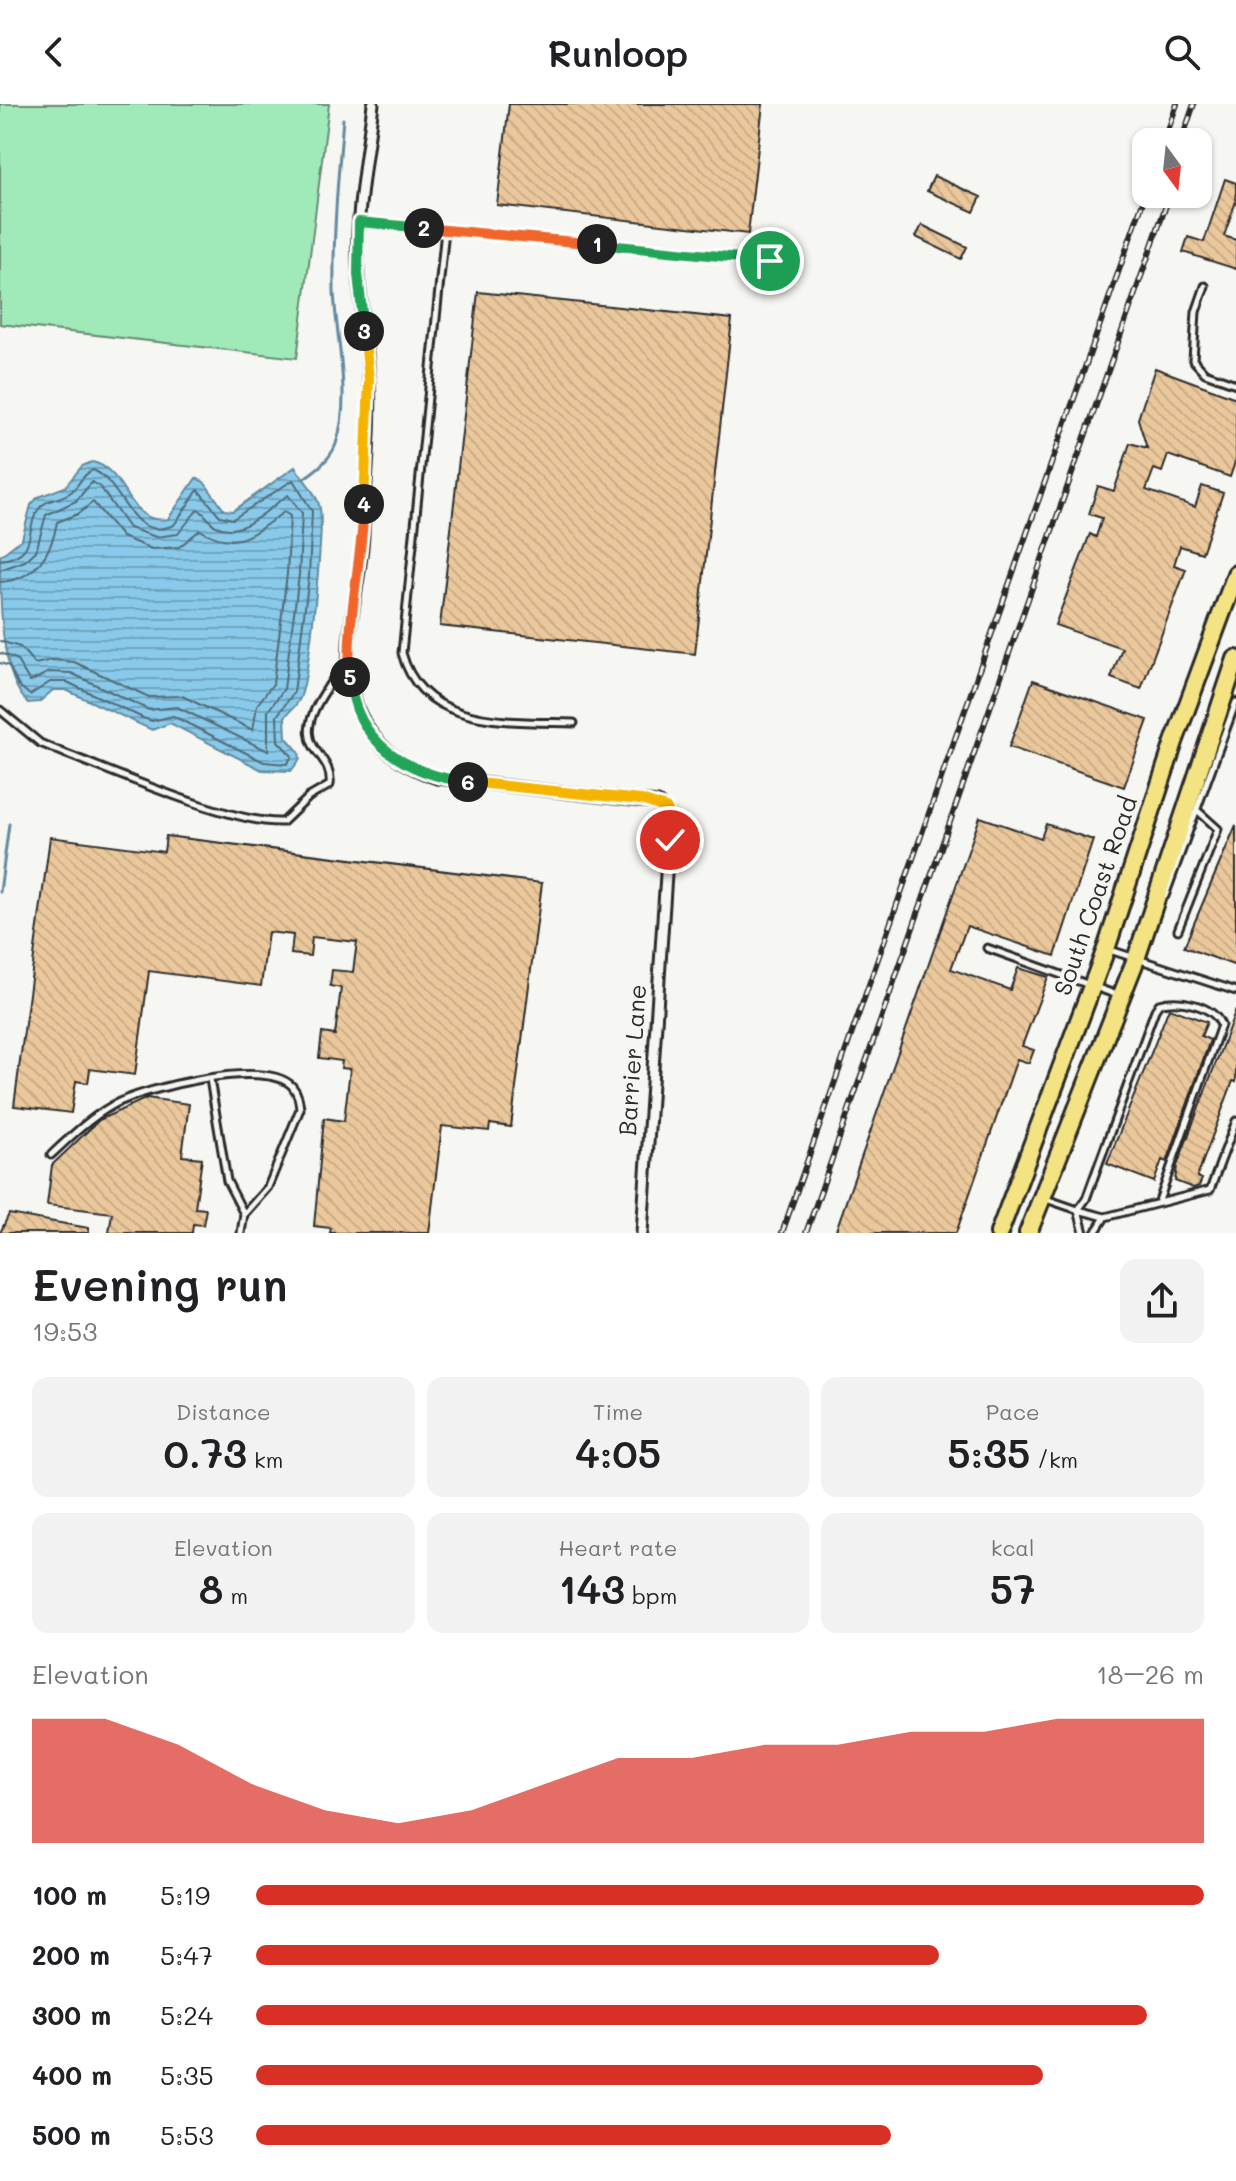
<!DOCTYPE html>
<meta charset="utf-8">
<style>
body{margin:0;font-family:Mali,sans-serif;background:#f2f2f2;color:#202124;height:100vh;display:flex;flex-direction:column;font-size:30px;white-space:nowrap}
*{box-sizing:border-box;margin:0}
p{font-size:26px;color:#757577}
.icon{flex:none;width:44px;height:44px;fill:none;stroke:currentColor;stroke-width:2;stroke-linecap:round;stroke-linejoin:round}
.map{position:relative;height:1129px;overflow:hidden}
.panel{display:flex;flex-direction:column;background:#fff;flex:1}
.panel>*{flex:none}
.needle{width:52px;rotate:165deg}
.tools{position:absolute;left:1132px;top:24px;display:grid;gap:16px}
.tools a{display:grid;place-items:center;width:80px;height:80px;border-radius:16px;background:#fff;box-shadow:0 2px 6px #0004;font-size:40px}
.pin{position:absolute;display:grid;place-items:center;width:68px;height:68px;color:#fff;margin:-34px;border:4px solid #fff;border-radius:50%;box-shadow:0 2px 8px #0007}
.km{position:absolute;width:40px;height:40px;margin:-20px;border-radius:50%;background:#222;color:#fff;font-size:22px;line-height:40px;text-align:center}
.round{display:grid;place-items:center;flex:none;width:84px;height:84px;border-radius:16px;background:#f2f2f2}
.headline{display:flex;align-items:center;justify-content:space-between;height:136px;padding:0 32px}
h1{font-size:44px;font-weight:600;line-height:60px}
.figures{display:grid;grid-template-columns:repeat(3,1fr);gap:12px;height:136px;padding:8px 32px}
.figures div{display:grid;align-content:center;border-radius:16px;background:#f2f2f2;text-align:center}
.figures b{font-size:40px;font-weight:600}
.figures small{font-size:22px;font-weight:400}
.figures p{font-size:22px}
.chart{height:224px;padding:16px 32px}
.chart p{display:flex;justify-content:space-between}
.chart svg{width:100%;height:144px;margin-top:8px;fill:#d93025;opacity:.7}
ul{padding:0 32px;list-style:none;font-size:26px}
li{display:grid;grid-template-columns:128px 96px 1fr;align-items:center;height:60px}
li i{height:20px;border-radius:10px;background:#d93025}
header{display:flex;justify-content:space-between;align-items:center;height:104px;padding:0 32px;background:#fff;font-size:36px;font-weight:600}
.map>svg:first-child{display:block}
.grass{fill:#a0eab9;stroke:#668a72;stroke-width:2}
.water{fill:url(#water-rules);stroke:#638a9e;stroke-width:2}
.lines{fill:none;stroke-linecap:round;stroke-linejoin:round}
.shore{stroke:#516b77;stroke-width:2}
.stream{stroke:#638a9e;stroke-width:3}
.building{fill:url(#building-back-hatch);stroke:#2b2b2b;stroke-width:2}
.service-casing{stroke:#2b2b2b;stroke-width:11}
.minor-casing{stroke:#2b2b2b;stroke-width:15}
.trunk-casing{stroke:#2b2b2b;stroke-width:22}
.service{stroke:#f6f6f2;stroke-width:5}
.minor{stroke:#f6f6f2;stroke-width:9}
.trunk{stroke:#f4e382;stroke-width:16}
.rail-casing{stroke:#2b2b2b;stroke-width:6}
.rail{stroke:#f6f6f2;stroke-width:3;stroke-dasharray:9;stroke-linecap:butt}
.split-1-casing{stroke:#fff;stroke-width:16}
.split-2-casing{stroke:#fff;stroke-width:16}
.split-3-casing{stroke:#fff;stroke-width:16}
.split-4-casing{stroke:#fff;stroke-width:16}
.split-5-casing{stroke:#fff;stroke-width:16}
.split-6-casing{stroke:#fff;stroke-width:16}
.split-7-casing{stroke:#fff;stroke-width:16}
.split-8-casing{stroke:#fff;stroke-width:16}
.split-1{stroke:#22a559;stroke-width:10}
.split-2{stroke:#f0652b;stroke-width:10}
.split-3{stroke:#22a559;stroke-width:10}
.split-4{stroke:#f5b400;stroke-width:10}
.split-5{stroke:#f0652b;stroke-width:10}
.split-6{stroke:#22a559;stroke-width:10}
.split-7{stroke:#f5b400;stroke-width:10}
.split-8{stroke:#f5b400;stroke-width:10}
.labels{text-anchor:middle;stroke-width:8;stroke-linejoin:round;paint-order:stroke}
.street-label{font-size:24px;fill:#2b2b2b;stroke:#f6f6f2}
</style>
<header><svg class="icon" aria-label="back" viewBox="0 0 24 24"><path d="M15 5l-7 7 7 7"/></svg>Runloop<svg class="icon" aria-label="search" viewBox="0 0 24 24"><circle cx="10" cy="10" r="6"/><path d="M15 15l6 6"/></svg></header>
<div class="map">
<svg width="1236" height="1129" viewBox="0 0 1236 1129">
<defs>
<pattern id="water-rules" width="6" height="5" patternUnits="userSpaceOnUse" patternTransform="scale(2)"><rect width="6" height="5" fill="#89caea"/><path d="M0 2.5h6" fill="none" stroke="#70a4be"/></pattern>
<pattern id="building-back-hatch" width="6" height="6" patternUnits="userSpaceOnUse" patternTransform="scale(2)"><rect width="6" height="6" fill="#ebc89c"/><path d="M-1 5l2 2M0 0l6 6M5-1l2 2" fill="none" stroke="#caac87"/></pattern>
</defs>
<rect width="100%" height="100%" fill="#f6f6f2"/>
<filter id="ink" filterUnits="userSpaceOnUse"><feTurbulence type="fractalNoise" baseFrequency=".0125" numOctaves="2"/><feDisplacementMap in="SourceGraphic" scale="16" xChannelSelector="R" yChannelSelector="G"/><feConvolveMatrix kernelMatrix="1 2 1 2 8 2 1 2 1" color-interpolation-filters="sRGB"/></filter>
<g filter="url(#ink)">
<path class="grass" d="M0,0H329L297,254L0,220Z"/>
<path class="water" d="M92,358C128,365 126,422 168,415L196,374L204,378L224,406L233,407L295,363C303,375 318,391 320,405C324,426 309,575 300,594C297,602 290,606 285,613L286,633L299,648L300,655L291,667L262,666L170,619L152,626L66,586H53L39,598L28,599C0,572 0,498 0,452L22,435L31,401L38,393L65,383L82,362Z"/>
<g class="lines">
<path class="shore" d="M0,456C40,451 24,425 38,406C46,394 61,396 71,388C80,381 81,371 93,366C124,379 129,440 174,421L198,386L220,412L233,415L293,376L312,407L309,472L294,588L277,612L278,637L292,652L287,660L264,658L173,612L152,617L143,614L67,578H50L30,591L18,581L9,562L0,559
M0,466L25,457L36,447L46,411L76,397L92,378L100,383L129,424L156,433L178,430L198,405C205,409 209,418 216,422C242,435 269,403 288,391L302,409L299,471L284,585L268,607V647L177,603L149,606L71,569L49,568L30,578L16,555L0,549
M0,478C35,476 52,449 57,418L78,410L93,398L122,433L152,445L179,443L200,426C238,448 252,430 284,408L290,412L287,470L273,580L257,601L253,626L182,592L149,593L74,558L52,556L35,560L20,543L0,537"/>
<path class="stream" d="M303,375C316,366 330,356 336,340C352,292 336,236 334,187C333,129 338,72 343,15
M0,788L9,720"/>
</g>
<path class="building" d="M509,0H763L748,130L497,101Z
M934,72L981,93L974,108L927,87Z
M1225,75L1236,79V97L1224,132L1236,136V165L1183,148L1188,133L1204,138Z
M922,121L967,143L961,155L916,133Z
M478,188L732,215L695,550L440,522Z
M1155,264L1236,294V355L1230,373L1168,351L1162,368L1154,365L1146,386L1195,403L1202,382L1223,389L1202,449L1180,442L1174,461L1186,465L1141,585L1111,574L1122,544L1055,521L1090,430L1096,433L1102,414L1089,410L1098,382L1114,387L1130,339L1147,344L1138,315Z
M1033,576L1148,616L1124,683L1009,643Z
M980,713L1041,734L1046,720L1093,736L1055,852L967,822L951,865L1010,886L1018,864L1048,873L1022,942L1034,946L1029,959L1017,955L956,1129H835Z
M1236,721V862L1184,843Z
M166,732L542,779L511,1023L490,1020L489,1027L442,1022L429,1129H330L331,1124L314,1122L324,1014L344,1017L350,965L341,964L342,957L319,954L322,929L335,931L341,884L330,882L332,866L353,868L357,838L312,833L310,852L291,850L293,831L268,828L261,882L149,867L135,971L90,965L88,979L76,977L71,1009L14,1002L50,733L164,748Z
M1169,904L1207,918L1201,932L1210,936L1167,1058L1162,1056L1154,1078L1107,1060Z
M1236,905V978L1233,977L1197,1073L1202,1075L1199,1082L1193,1084L1175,1077L1177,1062Z
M147,994L189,1000L182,1052L202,1054L195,1104L206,1105L203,1121L193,1120L192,1129H109L112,1109L47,1101L52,1061L99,1016Z
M9,1110L89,1124V1129H0Z"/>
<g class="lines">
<g class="service-casing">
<path id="service" d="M360,118L770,157
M445,126L402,549C422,625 511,617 574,619
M1205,182L1196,208L1193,256L1205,269L1236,280
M0,606L40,639L64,649C114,668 235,721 283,718L309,693L330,681C334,645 286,648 324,589C331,578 337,567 348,561
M1165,792L1236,598
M1178,826L1218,725L1198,707
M987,844L1120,892
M1110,846L1236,887
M210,975L227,1077L244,1110
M51,1051C70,1033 90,1014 113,1001C144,984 265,954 292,982C298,989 299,996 300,1005L268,1083L244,1110
M1046,1095L1078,1106L1086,1095L1155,906L1159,900C1179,894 1213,901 1221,921L1159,1097
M241,1129L244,1110
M1084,1129L1078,1106L1105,1113
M1095,1129L1105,1113L1210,1086L1236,1017"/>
</g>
<g class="minor-casing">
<path id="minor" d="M373,0C368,42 360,85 358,127C355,176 366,224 369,273C372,324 365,379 363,431C361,479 340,542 352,588C364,633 394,660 437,674L658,699L670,711L642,1129"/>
</g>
<g class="trunk-casing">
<path id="trunk" d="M999,1129L1106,845L1174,638L1236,470
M1028,1129L1136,855L1236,555"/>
</g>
<use href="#service" class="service"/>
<use href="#minor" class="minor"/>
<use href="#trunk" class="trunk"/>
<g class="rail-casing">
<path id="rail" d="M1164,38L1177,0
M1181,38L1194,0
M782,1129L1146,89
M806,1129L1170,90"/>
</g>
<use href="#rail" class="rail"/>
</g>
</g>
<g class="lines" filter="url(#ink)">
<g class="split-1-casing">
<path id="split-1" d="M597,140L770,157"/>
</g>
<g class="split-2-casing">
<path id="split-2" d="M424,124L597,140"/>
</g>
<g class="split-3-casing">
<path id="split-3" d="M364,227L358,170L359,118L424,124"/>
</g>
<g class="split-4-casing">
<path id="split-4" d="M364,400L369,275L364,227"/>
</g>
<g class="split-5-casing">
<path id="split-5" d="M350,573C346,517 362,457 364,400"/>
</g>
<g class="split-6-casing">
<path id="split-6" d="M350,573C354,639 409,671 468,678"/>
</g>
<g class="split-7-casing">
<path id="split-7" d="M468,678L641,696"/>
</g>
<g class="split-8-casing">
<path id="split-8" d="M641,696L666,704L670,711V736"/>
</g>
<use href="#split-1" class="split-1"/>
<use href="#split-2" class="split-2"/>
<use href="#split-3" class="split-3"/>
<use href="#split-4" class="split-4"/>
<use href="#split-5" class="split-5"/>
<use href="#split-6" class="split-6"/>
<use href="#split-7" class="split-7"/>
<use href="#split-8" class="split-8"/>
</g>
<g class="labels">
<g class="street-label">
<text transform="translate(1096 792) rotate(-71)" y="8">South Coast Road</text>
<text transform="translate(633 956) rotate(-86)" y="8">Barrier Lane</text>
</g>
</g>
</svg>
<div class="tools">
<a><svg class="needle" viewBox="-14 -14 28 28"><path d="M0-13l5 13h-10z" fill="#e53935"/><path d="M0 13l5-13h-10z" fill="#757577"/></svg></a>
</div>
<div class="pin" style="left:770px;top:157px;background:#1e9e55"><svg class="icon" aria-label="arrive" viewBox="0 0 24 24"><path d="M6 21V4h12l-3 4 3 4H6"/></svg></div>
<div class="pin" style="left:670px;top:736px;background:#d93025"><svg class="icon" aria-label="check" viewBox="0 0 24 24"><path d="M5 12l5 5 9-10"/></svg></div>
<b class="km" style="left:597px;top:140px">1</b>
<b class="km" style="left:424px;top:124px">2</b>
<b class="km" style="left:364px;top:227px">3</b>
<b class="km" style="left:364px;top:400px">4</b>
<b class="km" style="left:350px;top:573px">5</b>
<b class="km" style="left:468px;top:678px">6</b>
</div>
<section class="panel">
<div class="headline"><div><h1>Evening run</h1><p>19:53</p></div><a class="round"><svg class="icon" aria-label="share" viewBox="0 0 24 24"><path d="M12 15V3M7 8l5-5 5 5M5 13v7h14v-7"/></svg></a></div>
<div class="figures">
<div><p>Distance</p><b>0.73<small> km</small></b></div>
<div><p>Time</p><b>4:05</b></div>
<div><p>Pace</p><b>5:35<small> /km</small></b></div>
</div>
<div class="figures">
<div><p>Elevation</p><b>8<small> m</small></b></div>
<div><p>Heart rate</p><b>143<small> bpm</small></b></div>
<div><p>kcal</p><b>57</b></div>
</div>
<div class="chart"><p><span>Elevation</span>18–26 m</p>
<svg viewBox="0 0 160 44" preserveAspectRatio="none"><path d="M0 44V6L10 6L20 14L30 26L40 34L50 38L60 34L70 26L80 18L90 18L100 14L110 14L120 10L130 10L140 6L150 6L160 6V44z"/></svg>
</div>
<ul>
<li><b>100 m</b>5:19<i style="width:100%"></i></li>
<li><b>200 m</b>5:47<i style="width:72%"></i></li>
<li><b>300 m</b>5:24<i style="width:94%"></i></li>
<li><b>400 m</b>5:35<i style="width:83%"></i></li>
<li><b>500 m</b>5:53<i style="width:67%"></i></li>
</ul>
</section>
